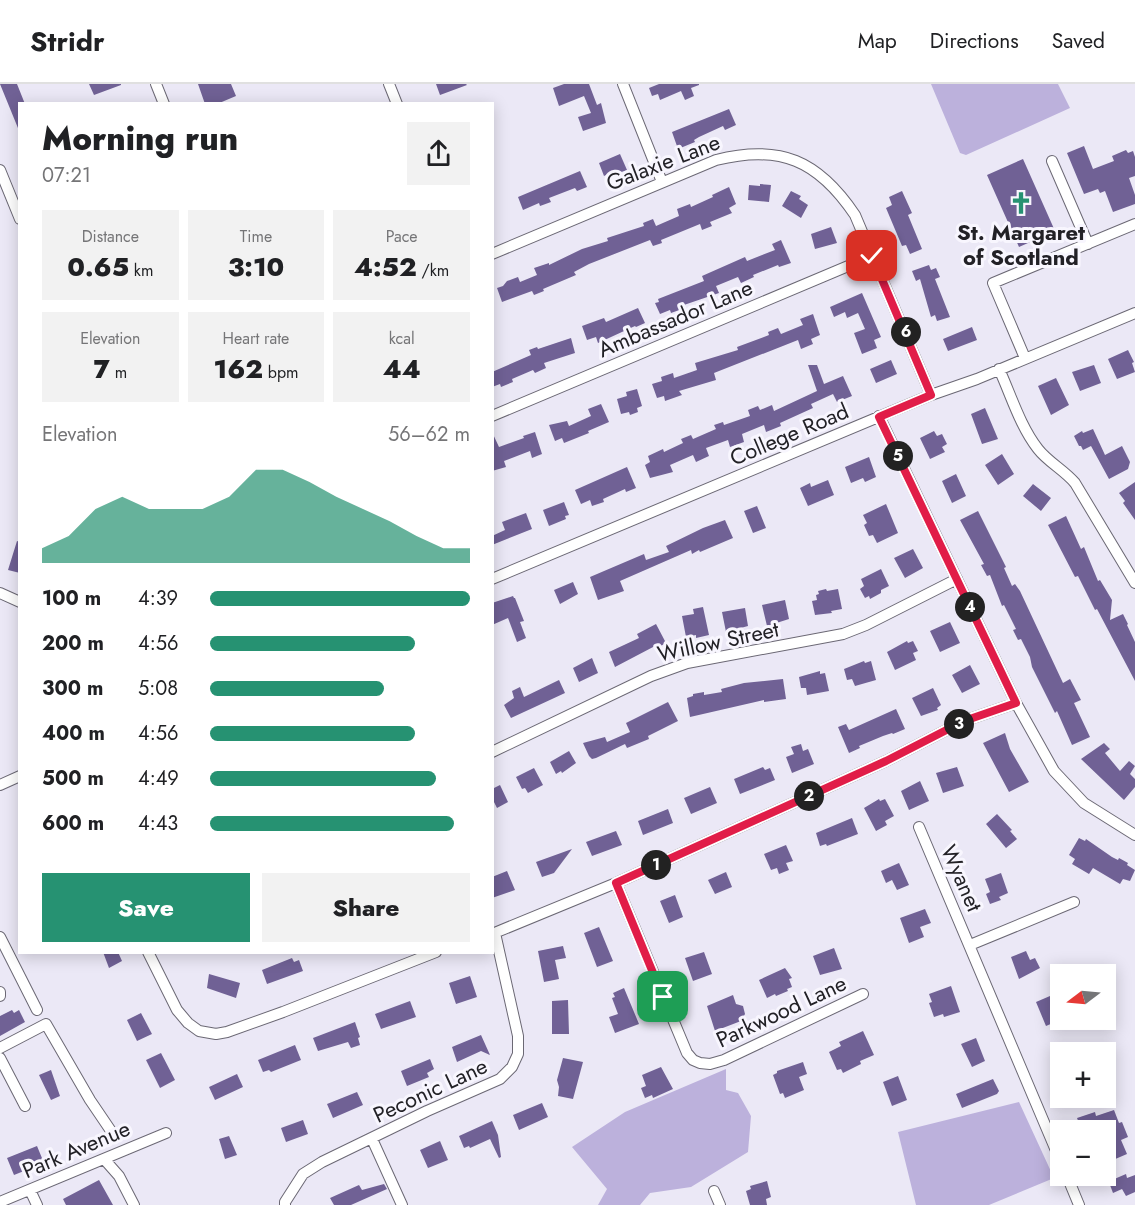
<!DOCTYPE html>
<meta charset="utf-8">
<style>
body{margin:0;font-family:Jost,sans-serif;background:#f2f2f2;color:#202124;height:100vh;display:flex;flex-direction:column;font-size:22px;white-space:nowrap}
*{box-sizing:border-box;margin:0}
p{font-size:20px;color:#757577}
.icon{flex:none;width:33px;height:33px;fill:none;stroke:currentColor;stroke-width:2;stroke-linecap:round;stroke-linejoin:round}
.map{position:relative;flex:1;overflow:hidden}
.details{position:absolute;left:18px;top:18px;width:476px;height:852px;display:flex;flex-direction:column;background:#fff;border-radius:0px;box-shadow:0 3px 15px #0003}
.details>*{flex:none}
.needle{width:39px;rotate:254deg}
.buttons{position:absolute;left:1050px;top:880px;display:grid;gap:12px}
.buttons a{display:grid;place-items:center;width:66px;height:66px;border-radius:0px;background:#fff;box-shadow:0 3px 15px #0003;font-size:30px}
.pin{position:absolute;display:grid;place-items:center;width:51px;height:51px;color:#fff;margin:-26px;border-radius:12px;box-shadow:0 3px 9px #0006}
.km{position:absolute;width:30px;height:30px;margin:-15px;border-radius:50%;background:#222;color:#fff;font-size:16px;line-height:30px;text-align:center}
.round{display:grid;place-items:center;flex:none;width:63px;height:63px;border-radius:0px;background:#f2f2f2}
.overview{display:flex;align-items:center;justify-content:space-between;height:102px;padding:0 24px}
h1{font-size:33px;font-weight:800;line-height:45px}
.stats{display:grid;grid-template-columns:repeat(3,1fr);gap:9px;height:102px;padding:6px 24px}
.stats div{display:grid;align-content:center;border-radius:0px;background:#f2f2f2;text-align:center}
.stats b{font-size:26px;font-weight:800}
.stats small{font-size:16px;font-weight:400}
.stats p{font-size:16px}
.chart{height:168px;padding:12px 24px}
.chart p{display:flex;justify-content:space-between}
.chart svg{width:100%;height:108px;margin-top:6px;fill:#269272;opacity:.7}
.cta{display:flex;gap:12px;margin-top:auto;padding:12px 24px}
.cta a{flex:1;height:69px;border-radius:0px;background:#269272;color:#fff;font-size:24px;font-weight:800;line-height:69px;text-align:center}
.cta a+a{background:#f2f2f2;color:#202124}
ul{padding:0 24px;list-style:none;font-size:20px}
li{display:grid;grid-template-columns:96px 72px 1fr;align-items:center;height:45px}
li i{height:15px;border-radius:8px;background:#269272}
header{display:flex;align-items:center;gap:36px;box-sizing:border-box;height:84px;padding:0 30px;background:#fff;border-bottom:2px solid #e0e0e0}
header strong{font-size:28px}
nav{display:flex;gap:33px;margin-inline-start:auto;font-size:21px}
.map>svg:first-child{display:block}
.green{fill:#bcb1dc}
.building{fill:#706195}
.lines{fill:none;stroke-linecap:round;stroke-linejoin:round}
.minor-casing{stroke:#6b6874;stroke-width:12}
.minor{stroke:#fff;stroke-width:10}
.route-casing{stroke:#fff;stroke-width:12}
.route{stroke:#e11d48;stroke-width:8}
.labels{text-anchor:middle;stroke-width:6;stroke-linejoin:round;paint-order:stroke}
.street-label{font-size:22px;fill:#222126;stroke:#f8f6fe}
.poi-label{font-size:22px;font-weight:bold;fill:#222126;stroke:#f8f6fe}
</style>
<header>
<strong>Stridr</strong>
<nav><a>Map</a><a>Directions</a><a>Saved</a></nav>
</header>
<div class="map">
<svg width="1135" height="1121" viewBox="0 0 1135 1121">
<rect width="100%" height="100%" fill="#ebe8f6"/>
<path class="green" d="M931,0H1058L1070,24L966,71L960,69Z
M726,985V1006L738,1009L751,1032L748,1068L691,1103L650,1109L640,1121H598L607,1105L572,1063L625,1028Z
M1019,1018L1054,1094L989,1121H916L898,1048Z"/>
<path class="building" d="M0,0H17L25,20H20V49Z
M89,0H121V1L94,11Z
M198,0H231L236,12L217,20H205Z
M436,0H466L467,1L440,11Z
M564,0H589L597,21L601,19L606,39L583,47L578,33L591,29L584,12L559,22L553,4Z
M659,0H699V1L691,4L694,12L685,16L681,7L660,16L658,10L652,12L649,4Z
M729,25L736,41L725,46L723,42L699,53L694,56L695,58L678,65L672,48Z
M1084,62L1093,85L1114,77L1112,72L1126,66L1128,69L1133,67L1135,73V92L1129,94L1135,111V120L1113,128L1105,107L1100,109L1098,105L1084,110L1067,69Z
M620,70L627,86L616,90L615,87L604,92L599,79Z
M1023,75L1055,147L1019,163L987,91Z
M580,87L587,103L577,107L575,104L549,114L551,118L540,122L539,119L523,126L518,113Z
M760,100L771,101L769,118L748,116L749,101L760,102Z
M729,103L736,120L729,124L732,129L710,138L712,142L702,146L700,140L661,156L662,159L653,162L650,156L589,180L574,188L576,191L543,205L544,207L534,211L532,207L502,218L497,204L503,202L507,197L518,193L520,198L537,191L534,184L549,179V181L582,165L608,157L607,154L644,142L643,139L653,135L656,142L679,132L677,125L690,120L691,123L713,113L712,111Z
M791,107L801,112L799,115L808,121L801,134L782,122Z
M902,107L912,129L908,131L922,165L910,170L906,161L902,162L886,124L892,121L889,113Z
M831,143L837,159L815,165L811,150Z
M781,156L791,179L779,183L778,181L753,191L754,193L741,199L738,193L716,202L719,209L681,222L682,225L671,229L670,226L660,230L655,219L659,218L658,215L704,197L702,192L745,173L747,177L775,166L772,160Z
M929,181L931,186L936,184L940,193L935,195L950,233L937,237L935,231L931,233L920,195L916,197L912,187Z
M862,209L881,253L874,256L877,264L862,270L854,249L865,245L858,229L847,234L845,228L834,233L830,223Z
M638,224L645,239L636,243L635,242L598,259L596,253L587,256L582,242L604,234L606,238Z
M813,230L820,251L811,255L813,260L801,265L798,256L714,289L716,296L679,307L682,311L665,317L664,312L657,314L652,300L662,297L661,293L673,289L674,294L697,286L695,279L738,266L737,263L769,251L768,248L778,244L781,250L803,241L800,235Z
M972,243L977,256L948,267L943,255Z
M571,254L575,269L544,279L546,284L535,289L533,286L512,295L513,298L501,303L500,300L492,303V288L531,271L529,266L537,263L538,265Z
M1128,266L1134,278L1132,279L1135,288L1117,295L1108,275Z
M891,276L897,290L876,299L870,285Z
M808,281H817L824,300L843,292L852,312L837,318L833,310L811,320L813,324L780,339L781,342L766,348L764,341L742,350L744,358L730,363L728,356L706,364L709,372L696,378L693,371L670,381L673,388L650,394L645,381L650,378L648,372L663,365L664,368L683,359L681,355L691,351L693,355L716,345L714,341L723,338L724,341L750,332L748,326L758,322L760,326L772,321L774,327L817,307Z
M1094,281L1101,299L1080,307L1072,288Z
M1056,294L1069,321L1051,331L1038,302Z
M637,305L642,322L637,324L638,328L630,331L629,328L621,330L617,315L627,312L626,308Z
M601,320L609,338L588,347L589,349L564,359L562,354L555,357L549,341L567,337L569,342L591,332L588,325Z
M985,324L998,355L982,360L971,330Z
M1093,345L1105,371L1122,362L1130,378L1128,385L1109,395L1091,362L1083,366L1081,362H1079L1074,352L1082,347L1083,349Z
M934,347L937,352L942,350L947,360L942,363L945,368L930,375L920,354Z
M492,348L499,363L524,354L523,352L535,348L542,370L532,374L530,367L504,377L506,383L492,387Z
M1002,370L1014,390L998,401L985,381Z
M869,373L876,393L865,398L863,394L851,399L845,383Z
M627,383L636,404L626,408L625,405L603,415L604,418L592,422L590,416L581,420L575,406Z
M956,390L966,412L952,419L942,397Z
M828,396L834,411L808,422L800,404L810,399L811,403Z
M1135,398V436L1123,419L1125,417L1119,409Z
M1033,400L1051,414L1041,427L1023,412Z
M564,418L569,431L565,432L566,435L549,442L543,426Z
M886,420L898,449L877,459L873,451L869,452L864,441L867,439L863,431Z
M757,422L766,444L753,449L744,427Z
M978,427L1006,483L1004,484L1012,502L1015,500L1020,507L1063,599L1070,595L1081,616L1074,619L1090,653L1072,661L1057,627L1055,629L1032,583L1030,573L1021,555L1018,556L1013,546L1016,545L1004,521L1002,522L990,491L987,492L981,481L984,480L960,436Z
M526,429L532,445L492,461V452L505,446L502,438Z
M1066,432L1081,465L1084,463L1098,497L1100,496L1112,516L1110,536L1123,530L1128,540L1127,541L1135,558V597L1097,525L1095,526L1078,492L1075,493L1048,441Z
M725,436L733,454L700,468L699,466L692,470L691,466L620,497L624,507L598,516L590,493L644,470L646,476L669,468L666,462L703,444Z
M17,457L20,458V489L8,486Z
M913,465L923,484L905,494L894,474Z
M881,485L889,502L881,506V509L870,515L869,512L865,514L860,505L864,502L861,495Z
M573,498L578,510L560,520L554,506Z
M826,505L827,507L838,505L842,525L831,527L832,529L815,531L812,517L817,516L816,511L819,510L818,507Z
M513,512L514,514H515L524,537L520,538L526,554L517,558L508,534L492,541V519Z
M785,516L789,535L767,542L762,521Z
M703,523L709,551L696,554V551L686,553L682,532L694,530L693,525Z
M745,524L748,542L726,548L722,528Z
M950,538L960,559L940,568L930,547Z
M656,540L666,559L657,564L655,562L615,583L609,568L639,554L637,550Z
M907,557L908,559L913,557L918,567L913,569L916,576L895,586L887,568Z
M592,574L598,589L579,598L573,584Z
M864,577L865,579L871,577L876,596L855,602L852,595L847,596L844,585Z
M970,581L980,600L962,609L952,591Z
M820,587V590L825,589L829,607L807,611L806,604H801L799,593Z
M783,595L786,615L764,618V616L690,633L687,614L693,612V610L704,608V611L722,608L721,605L744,599Z
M559,596L565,609L511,634L504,621L514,614L512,607L520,603L524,613Z
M933,604L941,621L937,624L938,626L921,632L912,614Z
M668,618L678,637L648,652L649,655L627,664L625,660L596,674L592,675L589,672L583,659L605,653L607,658L630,648L626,639Z
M896,625L905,645L893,650L892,649L883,652L859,662L860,664L849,669L838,643L846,640L849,646Z
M1005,649L1010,665L1029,698L1009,708L983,659Z
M1104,659L1110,665L1105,669L1120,687L1129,677L1135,682L1130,690L1135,695V703L1124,716L1081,675Z
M801,660L803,667L808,665L814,680L792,689L786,673L794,670L791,663Z
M569,667L576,679L562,689L561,687L556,690L550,678Z
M763,683L765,686L770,684L775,696L740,710L734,695Z
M957,683L964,702L943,709L936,689Z
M534,684L543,701L528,709L525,704L522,705L516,693Z
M920,697L929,717L909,726L901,707Z
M500,701L508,718L497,724L492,714V705Z
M710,703L717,719L691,730L684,714Z
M879,715L880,717L885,715L894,732L885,737L887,741L876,747L864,724Z
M668,725L673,739L643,751L638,737Z
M997,730L1012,746L1010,747L1017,755L1006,764L986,740Z
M852,734L858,750L827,762L826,760L820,762L816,749Z
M616,747L622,761L592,772L586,758Z
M1079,754L1085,757L1086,755L1112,773L1118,776L1119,774L1128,779L1127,781L1135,786L1130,797L1123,795L1120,800L1093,784L1089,790L1072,780L1075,775L1069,771Z
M786,761L793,777L786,779L789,786L779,790L777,784L771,786L764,770Z
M572,765L554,789L542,793L536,778Z
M899,779L909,801L897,806L892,796L886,799L881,787Z
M507,787L515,806L492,814V793Z
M726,788L732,803L715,810L708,796Z
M1001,789L1008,809L999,813L1001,816L990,820L986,810L990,808L985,795Z
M675,811L683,833L669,839L660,817Z
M925,825L931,839L920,843L924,853L909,859L900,834Z
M599,843L613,877L597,883L584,849Z
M563,862L566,874L555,876L559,895L544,898L538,867Z
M834,864L842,885L820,891L813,872Z
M1026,867L1030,876L1035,874L1040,884L1019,895L1011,873Z
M103,868H118L122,877L109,884Z
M704,868L712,890L693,897L685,874Z
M292,874L294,878L299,876L303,887L267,900L262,886Z
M785,884L792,894L789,895L792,903L787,905L788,907L776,912L775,910L767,914L759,896Z
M209,890L240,899L236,914L207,904Z
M470,892L477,913L456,920L449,899Z
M951,902L960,928L944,933L943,930L934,933L929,919L932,918L929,910Z
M624,904L639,940L615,949L609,933L618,930L612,914L615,913L613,909Z
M733,911L736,920L743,922L745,930L741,937L715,947L707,922Z
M1050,912L1060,936L1046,942L1036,918Z
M568,916L569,950H552V917Z
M410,917L416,933L381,945L375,930Z
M12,926L14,929L19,926L25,938L0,952V932Z
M141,929L152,950L137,957L127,936Z
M355,938L360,953L358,954L360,961L351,964L348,958L318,967L313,954Z
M863,947L874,971L860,977L861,980L843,989L841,985L837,986L829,968L841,962L839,958Z
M481,951L490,971L481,967L457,978L452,963Z
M976,954L985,977L972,983L961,960Z
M295,961L301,976L271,988L269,986L263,988L258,976Z
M161,969L175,996L160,1004L146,976Z
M563,974L583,978L573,1015L558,1012L559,1003L557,996Z
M430,975L434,985L427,989L429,993L407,1002L401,987Z
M803,978L807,990L799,993L804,1006L785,1014L783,1009L780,1010L773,991L777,989V987Z
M661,983L673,1005L653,1014L652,1011L645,1014L641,1004L646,1002L642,991Z
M51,986L60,1012L51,1016L39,991Z
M237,990L243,1003L215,1016L209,1003Z
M898,992L907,1016L892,1022L883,998Z
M993,995L999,1007L997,1010L962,1024L956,1010Z
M357,1008L363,1021L333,1034L327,1020Z
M542,1019L548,1033L519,1046L513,1031Z
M1114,1026L1119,1039L1122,1038L1128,1053L1121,1056L1127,1070L1106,1079V1041L1089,1047H1082L1077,1034L1095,1028L1096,1032Z
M303,1036L308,1050L286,1058L281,1044Z
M492,1037L498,1051L501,1073L499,1074L490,1055L470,1064L469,1062L464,1064L459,1052Z
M229,1052L237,1071L225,1075L219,1055Z
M440,1057L448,1076L428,1084L420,1066Z
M37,1062L44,1079L14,1091L7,1074Z
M1126,1090L1127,1094L1135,1091V1108L1126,1112L1122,1105L1113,1109L1110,1101L1114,1099L1112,1096Z
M99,1096L113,1121H66L63,1115Z
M767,1097L771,1113L766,1115L767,1121H750L746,1107L751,1105L750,1102Z
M384,1100L387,1105L351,1121H334L330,1114L359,1101L362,1106Z"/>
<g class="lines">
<g class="minor-casing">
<path id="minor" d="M156,0L164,20
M389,0L397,20
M623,0L662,98
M1052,77L1088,160
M0,86L20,135
M492,170L716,76C780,60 818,76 855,131L931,311
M1025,274L993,199L1135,140
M999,285C1011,311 1020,342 1038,365C1048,378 1064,386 1075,399L1135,499
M492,332L872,172
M879,332L1016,619L1054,687L1084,719L1135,751
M492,495L931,311L977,295L1135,229
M0,509L20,518
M492,668L651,592L687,579L843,550L866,541L957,495
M0,701L20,692
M919,743L1060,1076
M616,799L687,969L693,976L700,979L710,980L724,976L863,910
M492,850L616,799L886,677L964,637L1016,619
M0,853L37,926
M970,861L1074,818
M148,868L177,926L188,939L199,947L216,950L227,948L283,928L436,868
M0,908V912
M0,964L46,940L90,1016L111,1047
M0,974L25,1022
M372,1055L402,1121
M104,1075L119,1092L134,1121
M1067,1092L1079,1121
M30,1106L37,1121
M714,1107L720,1121
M0,1118L166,1049
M285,1121V1118L303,1090L322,1078L427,1027L500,995L512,983L518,970V952L495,849"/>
</g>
<use href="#minor" class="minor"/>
</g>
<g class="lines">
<g class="route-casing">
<path id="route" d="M663,913L616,799L886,677L964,637L1016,619L879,333L931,311L872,172"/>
</g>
<use href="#route" class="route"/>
</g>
<defs>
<g id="church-bare" transform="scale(1.8)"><path d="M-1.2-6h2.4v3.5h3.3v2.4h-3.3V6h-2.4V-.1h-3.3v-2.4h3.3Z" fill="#269272" stroke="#f8f6fe" stroke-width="2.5" paint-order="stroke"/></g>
</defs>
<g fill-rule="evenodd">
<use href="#church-bare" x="1021" y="119"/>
</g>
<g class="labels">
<g class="street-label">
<text transform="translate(663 78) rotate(-21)" y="8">Galaxie Lane</text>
<text transform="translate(675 234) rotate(-23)" y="8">Ambassador Lane</text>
<text transform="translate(789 350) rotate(-23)" y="8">College Road</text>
<text transform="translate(718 557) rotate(-12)" y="8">Willow Street</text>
<text transform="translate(962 794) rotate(66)" y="8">Wyanet</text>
<text transform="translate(781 927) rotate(-25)" y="8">Parkwood Lane</text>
<text transform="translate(430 1006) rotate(-25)" y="8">Peconic Lane</text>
<text transform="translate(76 1065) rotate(-23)" y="8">Park Avenue</text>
</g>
<g class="poi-label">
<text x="1021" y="156">St. Margaret<tspan x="1021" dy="25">of Scotland</tspan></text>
</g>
</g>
</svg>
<div class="buttons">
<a><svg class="needle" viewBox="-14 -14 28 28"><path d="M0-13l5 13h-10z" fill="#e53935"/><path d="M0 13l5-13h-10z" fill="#757577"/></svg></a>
<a>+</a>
<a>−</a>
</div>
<div class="pin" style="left:663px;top:913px;background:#1e9e55"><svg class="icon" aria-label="arrive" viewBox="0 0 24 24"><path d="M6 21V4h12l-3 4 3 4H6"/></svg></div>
<div class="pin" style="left:872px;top:172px;background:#d93025"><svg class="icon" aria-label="check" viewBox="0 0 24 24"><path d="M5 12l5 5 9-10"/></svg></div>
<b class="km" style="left:656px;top:781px">1</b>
<b class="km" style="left:809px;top:712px">2</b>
<b class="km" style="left:959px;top:640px">3</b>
<b class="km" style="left:970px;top:523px">4</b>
<b class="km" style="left:898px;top:372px">5</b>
<b class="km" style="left:906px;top:248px">6</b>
<section class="details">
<div class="overview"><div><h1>Morning run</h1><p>07:21</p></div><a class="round"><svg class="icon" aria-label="share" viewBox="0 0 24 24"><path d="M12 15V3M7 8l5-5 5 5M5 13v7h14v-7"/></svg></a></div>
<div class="stats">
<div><p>Distance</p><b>0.65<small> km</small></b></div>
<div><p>Time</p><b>3:10</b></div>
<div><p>Pace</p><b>4:52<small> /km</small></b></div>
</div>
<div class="stats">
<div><p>Elevation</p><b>7<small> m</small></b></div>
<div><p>Heart rate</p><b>162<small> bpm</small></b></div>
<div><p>kcal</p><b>44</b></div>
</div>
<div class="chart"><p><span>Elevation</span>56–62 m</p>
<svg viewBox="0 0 160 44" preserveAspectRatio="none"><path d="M0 44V38L10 33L20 22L30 17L40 22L50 22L60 22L70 17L80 6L90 6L100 11L110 17L120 22L130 27L140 33L150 38L160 38V44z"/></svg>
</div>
<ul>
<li><b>100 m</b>4:39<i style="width:100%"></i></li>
<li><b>200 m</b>4:56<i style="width:79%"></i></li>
<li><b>300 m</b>5:08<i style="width:67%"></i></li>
<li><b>400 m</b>4:56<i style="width:79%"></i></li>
<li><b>500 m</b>4:49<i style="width:87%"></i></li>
<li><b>600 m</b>4:43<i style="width:94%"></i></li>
</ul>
<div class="cta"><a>Save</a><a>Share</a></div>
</section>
</div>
